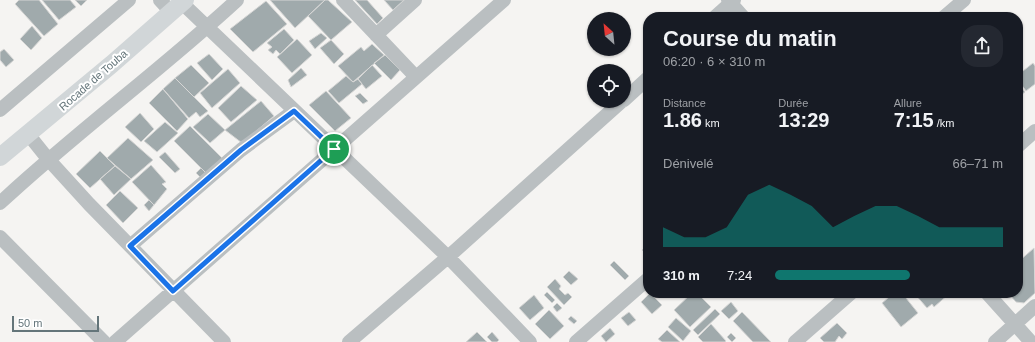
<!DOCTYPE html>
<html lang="fr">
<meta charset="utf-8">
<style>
body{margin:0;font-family:Arial,sans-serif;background:#242831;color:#f1f3f6;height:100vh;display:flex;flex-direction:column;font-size:15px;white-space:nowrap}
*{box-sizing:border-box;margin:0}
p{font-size:13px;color:#9ea1a6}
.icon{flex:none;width:22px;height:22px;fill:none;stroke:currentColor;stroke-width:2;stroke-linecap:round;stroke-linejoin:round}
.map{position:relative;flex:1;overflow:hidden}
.panel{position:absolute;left:643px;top:12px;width:380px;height:286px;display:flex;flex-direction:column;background:#171b24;border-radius:16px;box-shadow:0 1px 3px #0004}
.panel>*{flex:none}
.needle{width:26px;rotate:333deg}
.fabs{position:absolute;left:587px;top:12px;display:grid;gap:8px}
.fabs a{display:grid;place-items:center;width:44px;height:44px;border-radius:50%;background:#171b24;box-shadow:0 1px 3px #0004;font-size:20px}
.scale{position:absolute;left:12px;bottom:10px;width:87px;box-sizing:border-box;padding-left:4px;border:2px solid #64757a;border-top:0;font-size:11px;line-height:14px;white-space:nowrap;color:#64757a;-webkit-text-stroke:3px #fff;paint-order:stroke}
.pin{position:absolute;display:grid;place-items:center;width:34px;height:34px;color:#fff;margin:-17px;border:2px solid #fff;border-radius:50%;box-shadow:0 1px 4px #0007}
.round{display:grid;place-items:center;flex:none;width:42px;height:42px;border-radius:16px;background:#242831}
.summary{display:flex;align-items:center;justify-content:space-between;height:68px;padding:0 20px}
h1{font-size:22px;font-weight:700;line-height:30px}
.figures{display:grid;grid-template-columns:repeat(3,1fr);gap:6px;height:68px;padding:4px 20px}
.figures div{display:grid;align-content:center}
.figures b{font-size:20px;font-weight:700}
.figures small{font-size:11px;font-weight:400}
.figures p{font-size:11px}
.chart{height:112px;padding:8px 20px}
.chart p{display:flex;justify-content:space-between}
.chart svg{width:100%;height:72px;margin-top:4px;fill:#0f766e;opacity:.7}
ul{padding:0 20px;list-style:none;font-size:13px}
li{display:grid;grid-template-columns:64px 48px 1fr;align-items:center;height:30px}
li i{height:10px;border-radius:5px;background:#0f766e}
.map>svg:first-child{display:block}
.building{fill:#a0aaac;stroke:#d6d6d5}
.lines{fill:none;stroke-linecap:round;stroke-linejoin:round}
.minor{stroke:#babfc1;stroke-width:14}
.major{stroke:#d1d6d8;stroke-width:18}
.route-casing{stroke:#fff;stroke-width:8}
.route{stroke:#1a73e8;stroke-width:5}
.labels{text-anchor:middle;stroke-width:4;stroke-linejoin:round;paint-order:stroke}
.street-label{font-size:11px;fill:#64757a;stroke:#fff}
</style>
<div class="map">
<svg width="1035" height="342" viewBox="0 0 1035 342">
<rect width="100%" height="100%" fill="#f5f4f2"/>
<path class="building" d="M19,0H39L58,24L44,36L15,4Z
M42,0H70L76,7L59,20Z
M75,0H87L81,6Z
M270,0H325L295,28Z
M325,0H328L352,22L331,40L308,16Z
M355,0H367L383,18L377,24Z
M384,0H404L393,10Z
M266,1L287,24L253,52L230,29Z
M32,26L42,38L31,50L20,39Z
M284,29L294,40L280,54L276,50L273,54L268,50L272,47L267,43Z
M321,33L327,38L315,49L309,41Z
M297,39L312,55L292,73L277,57Z
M331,40L344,54L334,64L320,48Z
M372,44L384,55L353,82L338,66L361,47L364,51Z
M4,49L14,60L6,67L0,60V52Z
M209,54L223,69L212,80L197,63Z
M385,55L400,70L391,80L374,63Z
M1033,63L1035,66V84L1026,91L1018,80V75Z
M191,65L209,83L194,97L175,78Z
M372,65L382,76L366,89L358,79Z
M301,68L307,75L291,87L288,80Z
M228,69L240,83L212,108L200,93Z
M346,76L353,82L358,79L362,84L339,103L328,91Z
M175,78L208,111L200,117L196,112L189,118L163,89Z
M1018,83L1025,92L1018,97Z
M241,86L257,100L231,122L218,108Z
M163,89L188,119L177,131L149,103Z
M326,91L351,118L335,131L309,105Z
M360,93L368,101L363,104L355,96Z
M261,101L274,116L242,143L225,130Z
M140,113L154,129L141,142L125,127Z
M208,114L225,130L210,143L193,127Z
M165,122L178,133L157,152L144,141Z
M190,126L223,159L206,173L174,141Z
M128,138L153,160L131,179L107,158Z
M100,151L115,166L90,188L76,174Z
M165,152L180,169L175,173L159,157Z
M151,165L166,182L162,184L167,189L154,205L132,182Z
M115,166L131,179L114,195L100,179Z
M201,168L206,173L201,178L196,173Z
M120,191L138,208L123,223L106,205Z
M149,200L154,205L149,211L144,205Z
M646,246L648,248V256L642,250Z
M1034,248L1035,293L1024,303L1016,302L1008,293H1018V262Z
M614,261L629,276L625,280L610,265Z
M569,271L578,279L571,285L563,277Z
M555,279L561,286L559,289L565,295L568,293L572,297L564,305L547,287Z
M547,292L555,300L552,303L544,295Z
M650,293L662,305L652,314L641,302Z
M692,293H697L711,307L690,327L674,310Z
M894,293H902L918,313L901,327L882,303Z
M914,293H950L934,307L932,304L927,308Z
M534,295L544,308L530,320L519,308Z
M731,302L738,311L729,319L721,311Z
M557,303L562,308L557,312L553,307Z
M715,309L720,314L698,335L693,330Z
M549,310L564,326L550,339L535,324Z
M629,312L636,320L628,326L621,318Z
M742,312L771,342H753L733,321Z
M571,316L577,321L574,324L568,319Z
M676,318L691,331L683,341L668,327Z
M837,323L847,333L842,339L839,336L835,342H824L820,338Z
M711,324L726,341L725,342H703L698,337Z
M610,328L615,334L606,342L601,336Z
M667,330L680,342H662L658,339Z
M477,332L487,342H466Z
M492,332L499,340L497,342H492L487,337Z
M731,333L736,338L732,342L727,337Z"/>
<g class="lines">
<path class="minor" d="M160,0L171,12
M343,0L416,77
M728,0L743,17
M182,3L448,257L530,342
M715,17L734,0
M944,17L964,0
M376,35L415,0
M624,100L648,78
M0,110L129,0
M28,134L48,159L89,204L224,342
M1018,146L1035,131
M0,203C76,132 160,71 237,0
M0,237L104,342
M130,246L241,150L294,111
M987,293L1031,342
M115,342L504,0
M349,342L448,257L622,101
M576,342L648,279
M795,342L851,293
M995,342L1035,306"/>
<path class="major" d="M0,157L112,64L185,0"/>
</g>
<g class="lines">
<g class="route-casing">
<path id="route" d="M294,111L334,149L173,291L130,246L241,150Z"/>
</g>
<use href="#route" class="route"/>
</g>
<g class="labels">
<g class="street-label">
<text transform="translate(93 80) rotate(-41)" y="4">Rocade de Touba</text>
</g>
</g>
</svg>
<div class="fabs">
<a><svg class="needle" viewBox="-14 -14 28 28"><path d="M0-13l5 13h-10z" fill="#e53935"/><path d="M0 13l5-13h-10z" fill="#9ea1a6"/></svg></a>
<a><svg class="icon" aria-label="locate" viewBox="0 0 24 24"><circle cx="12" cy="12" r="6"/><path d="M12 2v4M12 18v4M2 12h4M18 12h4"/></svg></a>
</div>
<div class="scale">50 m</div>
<div class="pin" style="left:334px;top:149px;background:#1e9e55"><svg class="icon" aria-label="arrive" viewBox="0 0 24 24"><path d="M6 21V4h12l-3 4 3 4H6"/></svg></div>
<section class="panel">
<div class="summary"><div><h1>Course du matin</h1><p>06:20 · 6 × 310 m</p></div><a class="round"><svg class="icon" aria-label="share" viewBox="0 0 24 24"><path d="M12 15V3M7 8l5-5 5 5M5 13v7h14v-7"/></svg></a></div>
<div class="figures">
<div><p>Distance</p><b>1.86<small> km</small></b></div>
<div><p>Durée</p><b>13:29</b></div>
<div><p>Allure</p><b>7:15<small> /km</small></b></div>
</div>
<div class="chart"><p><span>Dénivelé</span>66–71 m</p>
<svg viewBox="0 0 160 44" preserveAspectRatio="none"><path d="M0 44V32L10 38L20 38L30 32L40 12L50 6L60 12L70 19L80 32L90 25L100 19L110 19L120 25L130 32L140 32L150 32L160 32V44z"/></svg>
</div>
<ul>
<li><b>310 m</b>7:24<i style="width:59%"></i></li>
</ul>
</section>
</div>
